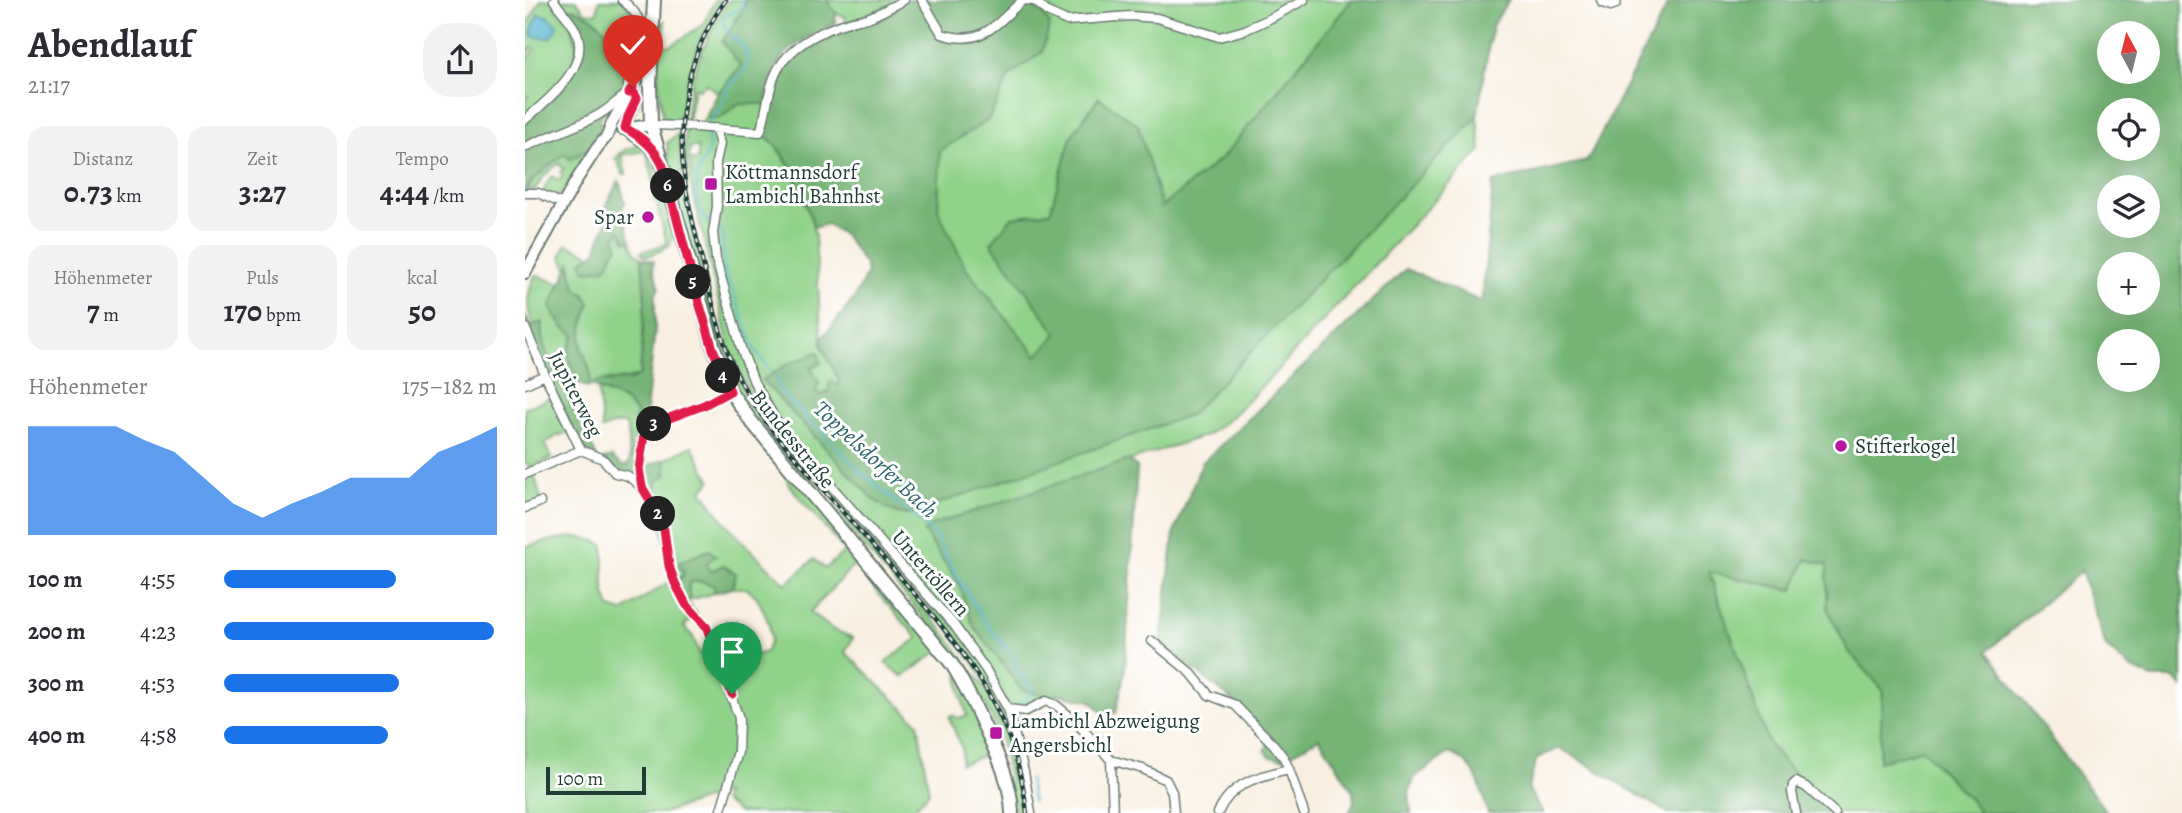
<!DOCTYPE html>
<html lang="de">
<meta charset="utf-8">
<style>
body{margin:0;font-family:Alegreya,serif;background:#f2f2f3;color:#2b2b33;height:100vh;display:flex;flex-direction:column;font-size:26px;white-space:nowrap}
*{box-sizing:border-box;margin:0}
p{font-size:23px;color:#7c7c81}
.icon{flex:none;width:38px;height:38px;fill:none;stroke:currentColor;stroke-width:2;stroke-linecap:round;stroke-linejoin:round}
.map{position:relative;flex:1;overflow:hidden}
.side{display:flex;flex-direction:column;background:#fff;width:525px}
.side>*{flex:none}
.needle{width:46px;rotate:353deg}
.buttons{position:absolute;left:1572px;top:21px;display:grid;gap:14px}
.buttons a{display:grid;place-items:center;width:63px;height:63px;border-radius:50%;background:#fff;box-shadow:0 7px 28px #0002;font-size:35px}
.scale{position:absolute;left:21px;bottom:18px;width:100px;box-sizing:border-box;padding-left:7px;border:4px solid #1f3d34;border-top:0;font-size:19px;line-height:24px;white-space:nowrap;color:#1f3d34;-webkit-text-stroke:5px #fff;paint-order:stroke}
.pin{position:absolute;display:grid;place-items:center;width:60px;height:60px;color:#fff;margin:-72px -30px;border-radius:50% 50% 50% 0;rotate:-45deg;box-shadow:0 0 7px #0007}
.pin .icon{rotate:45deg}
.km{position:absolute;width:35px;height:35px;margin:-18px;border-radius:50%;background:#222;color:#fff;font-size:19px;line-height:35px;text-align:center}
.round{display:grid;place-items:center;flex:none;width:74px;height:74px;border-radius:28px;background:#f2f2f3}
.summary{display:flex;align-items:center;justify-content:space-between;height:119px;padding:0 28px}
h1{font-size:38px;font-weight:700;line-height:52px}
.figures{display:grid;grid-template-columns:repeat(3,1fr);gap:10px;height:119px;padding:7px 28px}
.figures div{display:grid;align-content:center;border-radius:18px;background:#f2f2f3;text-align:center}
.figures b{font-size:30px;font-weight:700}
.figures small{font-size:19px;font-weight:400}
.figures p{font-size:19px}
.chart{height:196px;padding:14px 28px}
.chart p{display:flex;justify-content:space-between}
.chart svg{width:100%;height:126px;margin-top:7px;fill:#1a73e8;opacity:.7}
ul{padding:0 28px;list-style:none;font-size:23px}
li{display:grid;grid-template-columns:112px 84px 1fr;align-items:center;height:52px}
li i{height:18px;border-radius:9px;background:#1a73e8}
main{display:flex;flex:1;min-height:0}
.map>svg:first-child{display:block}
.green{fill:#90d289;stroke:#58885e;stroke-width:2;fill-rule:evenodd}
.forest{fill:#74b475;stroke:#4a7854;stroke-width:2;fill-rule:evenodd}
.water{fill:#4eb1cd;stroke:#367780;stroke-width:2}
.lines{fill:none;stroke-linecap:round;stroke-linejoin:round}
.stream{stroke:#4eb1cd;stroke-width:2}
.minor-casing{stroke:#6b7b70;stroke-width:11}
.secondary-casing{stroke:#6b7b70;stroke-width:14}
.primary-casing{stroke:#6b7b70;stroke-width:16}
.minor{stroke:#fff;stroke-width:8}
.secondary{stroke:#fff;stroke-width:10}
.primary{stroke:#fff;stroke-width:12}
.rail-casing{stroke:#1f3d34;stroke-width:4.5}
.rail{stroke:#fff;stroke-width:2;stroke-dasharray:5;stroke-linecap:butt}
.route-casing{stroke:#fff;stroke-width:14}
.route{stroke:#e11d48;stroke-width:9}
.poi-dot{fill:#b5179e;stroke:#fff;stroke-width:2.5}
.labels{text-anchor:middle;stroke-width:6;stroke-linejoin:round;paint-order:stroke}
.poi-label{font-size:21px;fill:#1f3d34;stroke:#fff;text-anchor:start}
.street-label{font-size:21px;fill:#1f3d34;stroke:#fff}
.water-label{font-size:23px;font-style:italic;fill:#2f666a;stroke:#fff}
</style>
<main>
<section class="side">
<div class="summary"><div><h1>Abendlauf</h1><p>21:17</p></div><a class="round"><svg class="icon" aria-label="share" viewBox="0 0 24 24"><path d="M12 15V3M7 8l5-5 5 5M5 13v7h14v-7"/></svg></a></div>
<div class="figures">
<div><p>Distanz</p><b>0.73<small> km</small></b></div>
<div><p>Zeit</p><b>3:27</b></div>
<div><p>Tempo</p><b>4:44<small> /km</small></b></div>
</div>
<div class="figures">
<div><p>Höhenmeter</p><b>7<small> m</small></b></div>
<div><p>Puls</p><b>170<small> bpm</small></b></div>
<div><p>kcal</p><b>50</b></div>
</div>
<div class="chart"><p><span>Höhenmeter</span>175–182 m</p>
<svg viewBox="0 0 160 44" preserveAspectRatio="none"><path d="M0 44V6L10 6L20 6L30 6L40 11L50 15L60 24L70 33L80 38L90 33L100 29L110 24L120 24L130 24L140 15L150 11L160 6V44z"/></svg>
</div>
<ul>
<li><b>100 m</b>4:55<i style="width:63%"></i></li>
<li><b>200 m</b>4:23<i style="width:99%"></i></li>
<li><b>300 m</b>4:53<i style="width:64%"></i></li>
<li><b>400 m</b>4:58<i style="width:60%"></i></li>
</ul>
</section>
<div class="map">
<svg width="1657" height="813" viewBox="0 0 1657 813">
<rect width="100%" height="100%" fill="#fff"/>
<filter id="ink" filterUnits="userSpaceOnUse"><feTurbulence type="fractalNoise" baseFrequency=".0143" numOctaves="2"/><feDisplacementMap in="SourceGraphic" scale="14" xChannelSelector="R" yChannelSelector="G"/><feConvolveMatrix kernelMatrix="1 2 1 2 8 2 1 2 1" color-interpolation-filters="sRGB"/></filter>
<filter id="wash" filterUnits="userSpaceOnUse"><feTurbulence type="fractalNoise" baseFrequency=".00686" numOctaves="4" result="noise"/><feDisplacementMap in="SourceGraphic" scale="28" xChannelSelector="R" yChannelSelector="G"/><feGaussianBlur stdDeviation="1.57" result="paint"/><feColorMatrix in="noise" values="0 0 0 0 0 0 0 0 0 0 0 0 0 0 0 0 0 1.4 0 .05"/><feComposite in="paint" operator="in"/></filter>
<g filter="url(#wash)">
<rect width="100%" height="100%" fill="#f8efe0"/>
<path class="green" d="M16,0H51L60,12L72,13L74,0H97L113,16L91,41L68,18L53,40L46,75L0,120V101L3,96L0,95V63L10,49L7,47L0,57L4,48L1,46L0,47V28Z
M190,0H198C172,38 160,80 154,125H139L132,73L137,22L140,21L138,45L145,46L179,24Z
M204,0H220V6L209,21L217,66L193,93L181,84L175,89L169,88L162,126L175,127L180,118H196L212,104H241V136C255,149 264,165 272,182L266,187L268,190L275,191L286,218L290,237L297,346L314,380L315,387L294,395L291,390L294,383L286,368L265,363L237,380L349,500L665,415L952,117L956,150L744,379L705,418L682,435L408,525L400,532L434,584L448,625L497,690L516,695L521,701L506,710H484L486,736L460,680L423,628L250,431L227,398L206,355L164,177L167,176L165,160H173V147H165L164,159L162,160L164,173H161C155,106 168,56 204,0Z
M301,0H375L322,23L320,17L312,14Z
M492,0H827L698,157L636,207L613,125L573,98L546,137L525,212L487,217L532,334L512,357L441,269L413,211L415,151L464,119L484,76L517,52V12Z
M152,134H154L156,171L170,239L193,330L202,357L217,389L246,433L418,631L456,682L465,697L484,742L500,813H491L477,745L467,718L453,690L440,675L425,649L223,409L205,379L197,359L156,215L144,165L142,143Z
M115,142L125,153L148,236L145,246L126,255L120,256L116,252L142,244L131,201H128V198L132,196L121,151L97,155L101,174H97L93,162L90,159L99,150L112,146Z
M67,148L38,194L32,196L18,192L23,181L28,176L33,181L38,176L35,172L39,169L34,163L19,176L10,190H3C9,175 26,163 40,154L45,158Z
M94,231L97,232L98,238L106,241L110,252L117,258L120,302L115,375C97,383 78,376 63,387L60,386L65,381C67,367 60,361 57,349C54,334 61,317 65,303L59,293L53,291L46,274L47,266L45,264L43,270L36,256L42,244L66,255L56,262L86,258L93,243L90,238L91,233Z
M10,275L36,284L25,308L30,316L50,335L44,348L46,365L50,375L41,392L17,345L16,335C0,316 0,299 10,275Z
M73,389L101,401L111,413L110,444L105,461C103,450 106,433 100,424H90L77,429C77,416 74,403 73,389Z
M30,396L47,431L32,436L19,444L27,458L6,468L0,462V408Z
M167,446L186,481L177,490C199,526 230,555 261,584L289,559L300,569L320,551L264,485L259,472L264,467L416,649L378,677L360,663L393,638L352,593L337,570L330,564L285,612L307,629L328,638L320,652L393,723L404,793L384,813H214L198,801L200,793L138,813H0V547C27,540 53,530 79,545V590L85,608L97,612L148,579L133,512L132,482L141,475L140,459ZM181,563L186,573L192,570L211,573L207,588H221L232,597L244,623L246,639L241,652L196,664L189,649L175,654L168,637L159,626L172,615L150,583L159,574Z
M8,470L17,502L0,508V474Z
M1281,559L1303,565L1302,608L1323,650L1358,690L1354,761L1397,749L1457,813H1306L1244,745L1184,572L1268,590Z
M177,581L190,586L189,593L165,600L163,594L165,582Z
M433,673L471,751L436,764L437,749L424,717L427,715L433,718L442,716L435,691Z"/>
<path class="forest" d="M220,0H301L312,14L310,19L311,23C266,47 249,50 241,104H212L196,118H180L193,93L216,66L197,42L220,6Z
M379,0H492L517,12L525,25L517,52L484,76L464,119L415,151L413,210L441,269L512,356L532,334L466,243L487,217L525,212L546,137L574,98L613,125L637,207L698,157L827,0H984L967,26L952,117L665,415L382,515L369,512L349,500L237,380L265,363L293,352L296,363L286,368L294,383L291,390L294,395L303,393L305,381L314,386V380L297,346L298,337L329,299L342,273L340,265L320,236L302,224L289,228C279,195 265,151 235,132C241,114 245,92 254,75C273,37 341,15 379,0Z
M1161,0H1657V687L1650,678H1628L1605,668L1581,647L1556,571L1462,651L1582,813H1457L1397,749L1354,762L1358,690L1323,650L1302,608V565L1281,559L1268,590L1184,572L1244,745L1306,813H1143L1035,748L1012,758L1003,788L1018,813H963C955,788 953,762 924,753L890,777L884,792L886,813H824L829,802L828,791L794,738L758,759L745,756L740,750L744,742L717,708L636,643L649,533L677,463L881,269L957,302L968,182L1062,161L1143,4ZM1584,33H1622V72H1584ZM1584,110H1622V149H1584ZM1584,187H1622V226H1584ZM1584,264H1622V303H1584ZM1584,341H1622V380H1584Z
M48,8L68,18L103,53L115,58L103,86L87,114L80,111L73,121L82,127L67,148L45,159L40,154L31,160L6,182L0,193V120L34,90L53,51L41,10Z
M94,181L100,202L97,209L106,241H101L97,232L94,231L90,238L93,247C77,263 97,266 64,271L59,269L56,262L70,253L85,214L80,211L84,199Z
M117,258L129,261L128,268L134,287L130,296V329L116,458L120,467L140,459L141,475L132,482L133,512L117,487L114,469L103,476L94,475L78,459L87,457L97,466L103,465L110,444L111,413L101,401L67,385L70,382L105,380L115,375L120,302Z
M46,262V274L53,291L58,293L65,303C60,317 54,334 57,349C60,362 67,367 65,382L60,386L48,381C53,367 44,369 44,358C43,349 46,343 50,335L38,327L25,308Z
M0,316L7,328L10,324L17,322C14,349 30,369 42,392C48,405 52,420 59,433C63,441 70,448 71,456L56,450L0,327Z
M603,460L612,467L600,670L591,713H578L566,701L534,694L528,698L497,690L448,625L434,584L399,532L407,525Z
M184,550L191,556L181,563L185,572L198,565L211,574L207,588L189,593L190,586L177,581L165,582L163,586L165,600L160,602L150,583L159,574L153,563Z"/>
<path class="water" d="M13,14L22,16L32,25L30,32L25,38L8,37L6,32Z"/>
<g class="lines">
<path class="stream" d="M183,124L197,104L203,87L215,76L222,65C222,60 222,56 221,52C215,36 199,40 198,18L200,15C209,12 217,11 218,0
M181,131C183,136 184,142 184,147C183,155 178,161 175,168C169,185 171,216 187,225
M192,228L197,233L200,275L207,289L230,350L245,371
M251,376L254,388L259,395L339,475L409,533L431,575L461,623L486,654L495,674L507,688L506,695L496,703L495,706
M493,733V714
M504,779L508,802"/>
</g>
</g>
<g filter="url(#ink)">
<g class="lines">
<g class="minor-casing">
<path id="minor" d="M97,0C116,14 124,37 114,60C111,69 105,77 103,86L106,90
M397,0L417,34C457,47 471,24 498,0L510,1L522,12L542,21L605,16L632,18L694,37L720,30L744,19L779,0
M1076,0L1077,3L1086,6L1091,4L1092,0
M0,120C22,100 67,67 51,31C46,20 35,11 29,0
M126,125L156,126L235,132C242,114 242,93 250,75C262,47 296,30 324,22C330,20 338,20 345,17C356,13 368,6 379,0
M190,128L195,144L191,162L192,206L188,233L191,259L216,348L229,382L256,429L429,625L461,670L483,709L499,772L506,813
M0,147C25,135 51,128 75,114C85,108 93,100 102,94
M0,193H13L38,204
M0,327L20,375L56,450L78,459L90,473L103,476L117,487
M0,384L20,375
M0,474L56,450
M0,508L15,502
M627,641L666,673L684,695L710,705L749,745L759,758L764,769L779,813
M483,709L501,711L521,701L531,705L548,719L586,760L618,769L641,780L647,792L649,813
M586,760L588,813
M195,813L213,752L214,718L181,626L161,604L150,583L144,566L141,539L136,520L117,487L114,469L119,435L126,425L179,405L205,391
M693,813C706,782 735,776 764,769
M1271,813L1267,792L1268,785L1271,782L1281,787L1310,813"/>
</g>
<g class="secondary-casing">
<path id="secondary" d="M100,128L103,117L112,98L109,94L104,93
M97,129L126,125
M0,273L52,179L72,148L82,136L87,123L121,63L124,53"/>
</g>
<g class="primary-casing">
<path id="primary" d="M129,0L125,85L126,125L189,349L205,391L226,421L426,663C439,683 449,704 459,726C472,754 486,781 487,813
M100,128L125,145L131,153"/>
</g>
<use href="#minor" class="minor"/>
<use href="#secondary" class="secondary"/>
<use href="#primary" class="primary"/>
<g class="rail-casing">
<path id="rail" d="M201,0C162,52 150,120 160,182C164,209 171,235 177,260C187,301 196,345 216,382C225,399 236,415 248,431C285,475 323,518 361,561C429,639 490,704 502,813"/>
</g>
<use href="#rail" class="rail"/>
</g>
</g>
<g class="lines" filter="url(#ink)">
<g class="route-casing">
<path id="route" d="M108,87L104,93H109L112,98L103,117L100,128C118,138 129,147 138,166L173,299L188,349L205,391L179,405L126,425L119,435L114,469L117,487L132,512L139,530L144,566L150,583L161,604L181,626L207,694"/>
</g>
<use href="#route" class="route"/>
</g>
<g class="poi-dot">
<rect x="179" y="177" width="14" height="14" rx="3.5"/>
<circle cx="123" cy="217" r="7"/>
<circle cx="1316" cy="446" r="7"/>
<rect x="464" y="726" width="14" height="14" rx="3.5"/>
</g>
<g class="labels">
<g class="poi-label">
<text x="200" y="179">Köttmannsdorf<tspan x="200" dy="24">Lambichl Bahnhst</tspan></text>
<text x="109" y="224" text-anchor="end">Spar</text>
<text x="1330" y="453">Stifterkogel</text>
<text x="485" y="728">Lambichl Abzweigung<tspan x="485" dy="24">Angersbichl</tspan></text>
</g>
<g class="street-label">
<text transform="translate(51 394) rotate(63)" y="7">Jupiterweg</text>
<text transform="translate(268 439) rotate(51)" y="7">Bundesstraße</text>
<text transform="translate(406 573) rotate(49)" y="7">Untertöllern</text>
</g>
<g class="water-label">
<text transform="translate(351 459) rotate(43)" y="8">Toppelsdorfer Bach</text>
</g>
</g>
</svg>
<div class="buttons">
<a><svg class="needle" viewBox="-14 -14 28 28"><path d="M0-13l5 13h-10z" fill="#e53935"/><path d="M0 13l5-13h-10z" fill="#7c7c81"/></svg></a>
<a><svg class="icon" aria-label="locate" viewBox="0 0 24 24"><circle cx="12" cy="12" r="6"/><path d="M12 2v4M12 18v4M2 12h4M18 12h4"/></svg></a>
<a><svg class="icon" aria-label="layers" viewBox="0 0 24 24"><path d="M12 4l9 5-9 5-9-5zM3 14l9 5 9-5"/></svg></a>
<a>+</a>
<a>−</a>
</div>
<div class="scale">100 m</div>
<div class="pin" style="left:207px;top:694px;background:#1e9e55"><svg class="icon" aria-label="arrive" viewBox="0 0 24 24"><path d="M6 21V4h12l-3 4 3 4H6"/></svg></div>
<div class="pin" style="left:108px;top:87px;background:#d93025"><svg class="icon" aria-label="check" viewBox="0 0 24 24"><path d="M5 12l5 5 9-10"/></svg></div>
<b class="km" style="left:133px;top:514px">2</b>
<b class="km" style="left:129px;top:424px">3</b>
<b class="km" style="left:198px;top:376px">4</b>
<b class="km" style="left:168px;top:282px">5</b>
<b class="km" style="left:143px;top:186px">6</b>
</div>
</main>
